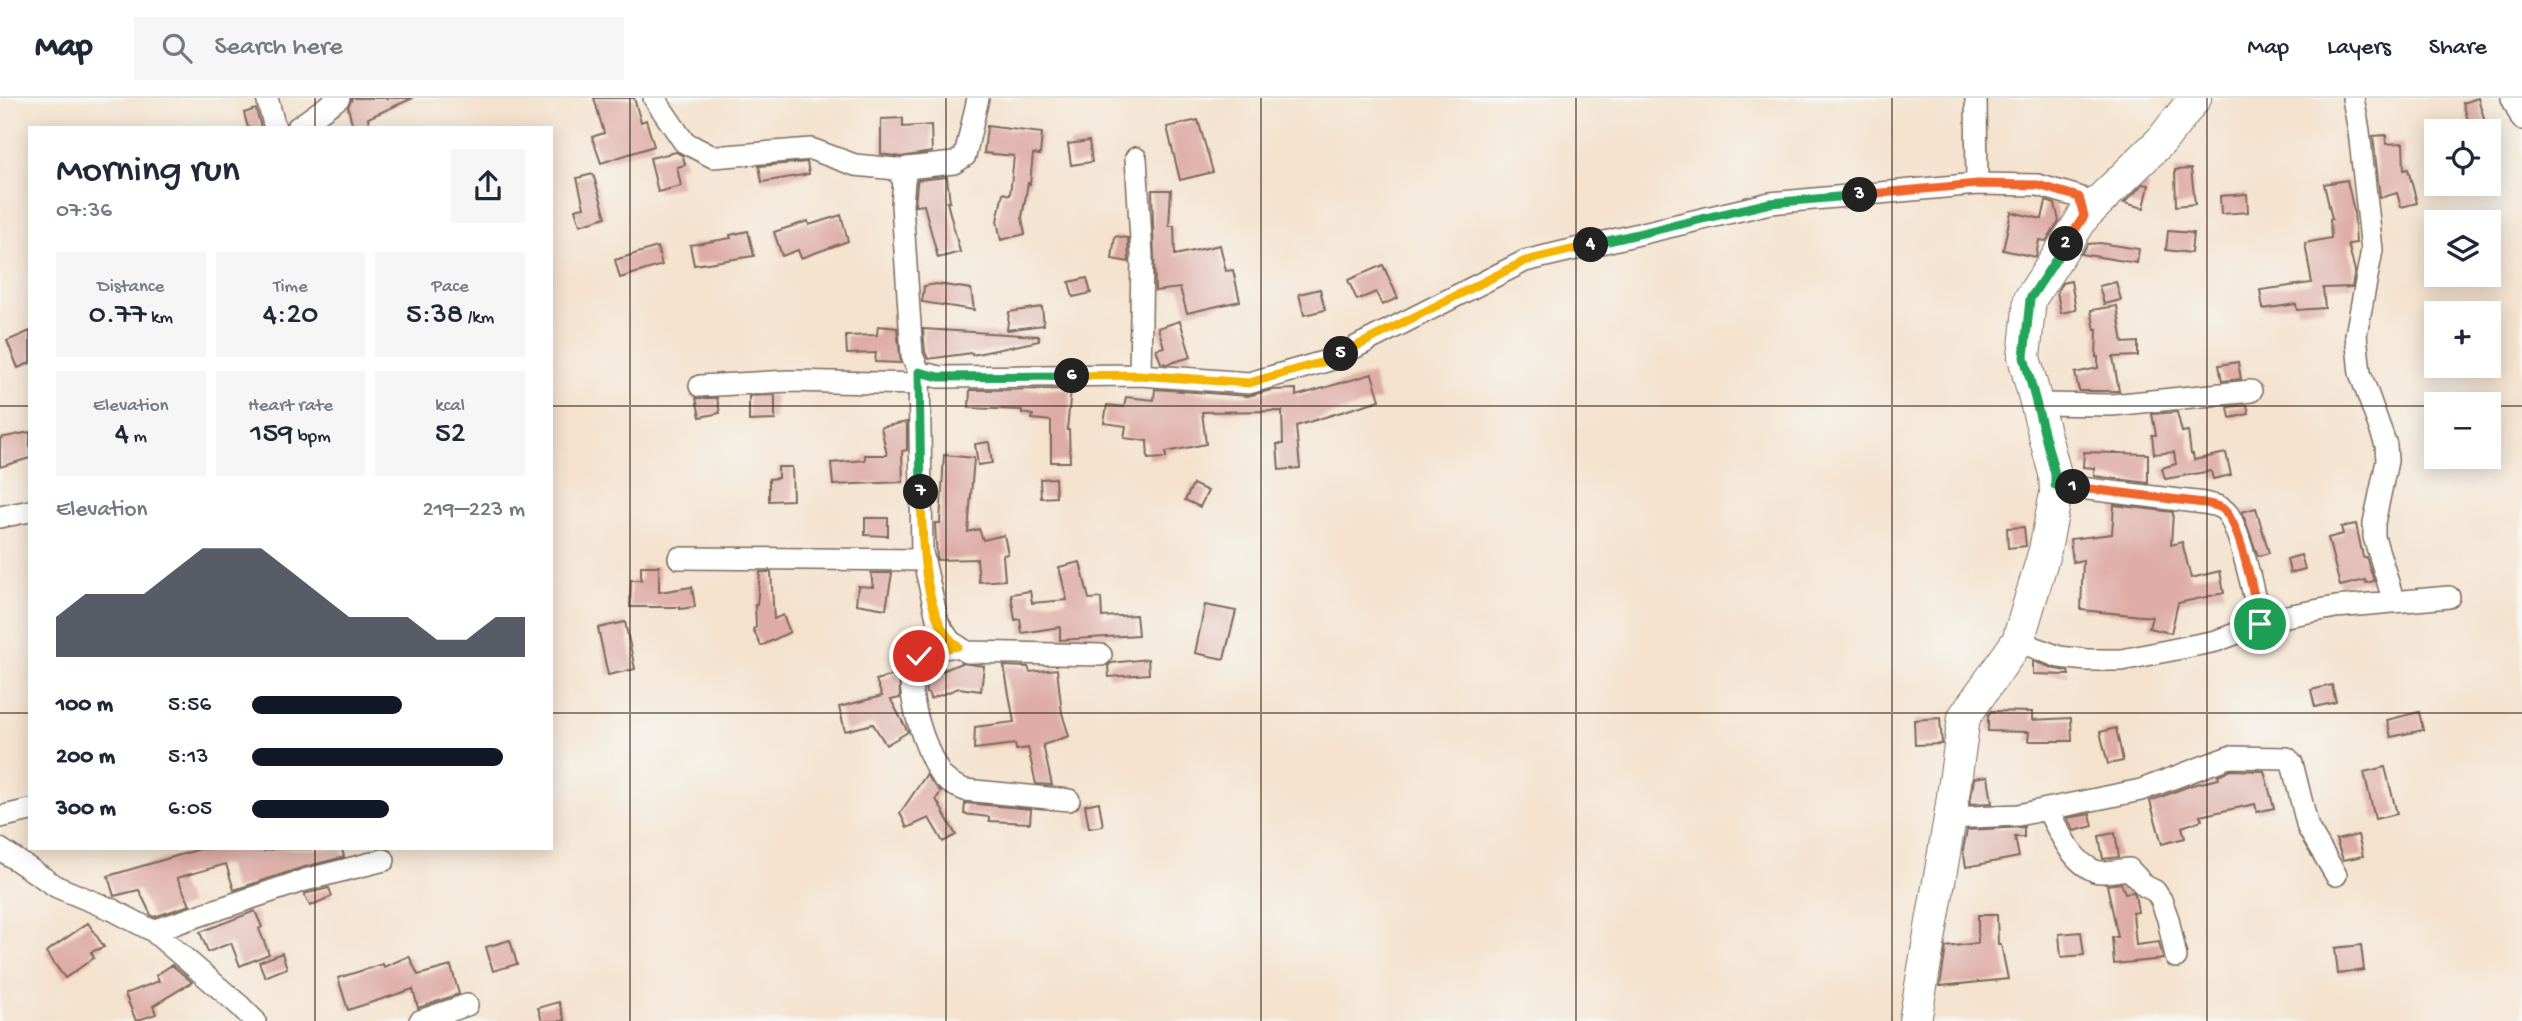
<!DOCTYPE html>
<meta charset="utf-8">
<style>
body{margin:0;font-family:"Gochi Hand",sans-serif;background:#f6f6f7;color:#1f2937;height:100vh;display:flex;flex-direction:column;font-size:26px;white-space:nowrap}
*{box-sizing:border-box;margin:0}
p{font-size:23px;color:#747a83}
.icon{flex:none;width:38px;height:38px;fill:none;stroke:currentColor;stroke-width:2;stroke-linecap:round;stroke-linejoin:round}
.map{position:relative;flex:1;overflow:hidden}
.panel{position:absolute;left:28px;top:28px;width:525px;height:724px;display:flex;flex-direction:column;background:#fff;border-radius:0px;box-shadow:0 4px 18px #0003}
.panel>*{flex:none}
.buttons{position:absolute;left:2424px;top:21px;display:grid;gap:14px}
.buttons a{display:grid;place-items:center;width:77px;height:77px;border-radius:0px;background:#fff;box-shadow:0 4px 18px #0003;font-size:35px}
.pin{position:absolute;display:grid;place-items:center;width:60px;height:60px;color:#fff;margin:-30px;border:4px solid #fff;border-radius:50%;box-shadow:0 2px 7px #0007}
.km{position:absolute;width:35px;height:35px;margin:-18px;border-radius:50%;background:#222;color:#fff;font-size:19px;line-height:35px;text-align:center}
.round{display:grid;place-items:center;flex:none;width:74px;height:74px;border-radius:0px;background:#f6f6f7}
.headline{display:flex;align-items:center;justify-content:space-between;height:119px;padding:0 28px}
h1{font-size:38px;font-weight:600;line-height:52px}
.stats{display:grid;grid-template-columns:repeat(3,1fr);gap:10px;height:119px;padding:7px 28px}
.stats div{display:grid;align-content:center;border-radius:0px;background:#f6f6f7;text-align:center}
.stats b{font-size:30px;font-weight:600}
.stats small{font-size:19px;font-weight:400}
.stats p{font-size:19px}
.chart{height:196px;padding:14px 28px}
.chart p{display:flex;justify-content:space-between}
.chart svg{width:100%;height:126px;margin-top:7px;fill:#111827;opacity:.7}
ul{padding:0 28px;list-style:none;font-size:23px}
li{display:grid;grid-template-columns:112px 84px 1fr;align-items:center;height:52px}
li i{height:18px;border-radius:9px;background:#111827}
header{display:flex;align-items:center;gap:42px;box-sizing:border-box;height:98px;padding:0 35px;background:#fff;border-bottom:2px solid #e0e1e3}
header strong{font-size:33px}
nav{display:flex;gap:38px;margin-inline-start:auto;font-size:24px}
.search{width:490px;height:63px;background:#f6f6f7;display:flex;align-items:center;gap:18px;box-sizing:border-box;padding:0 24px;border-radius:0px;color:#747a83;font-size:26px}
.map>svg:first-child{display:block}
.building{fill:#deaca4}
.lines{fill:none;stroke-linecap:round;stroke-linejoin:round}
.street-casing{stroke:#7c6a5b;stroke-width:24}
.secondary-casing{stroke:#7c6a5b;stroke-width:34}
.street{stroke:#fff;stroke-width:21}
.secondary{stroke:#fff;stroke-width:32}
.split-1-casing{stroke:#fff;stroke-width:14}
.split-2-casing{stroke:#fff;stroke-width:14}
.split-3-casing{stroke:#fff;stroke-width:14}
.split-4-casing{stroke:#fff;stroke-width:14}
.split-5-casing{stroke:#fff;stroke-width:14}
.split-6-casing{stroke:#fff;stroke-width:14}
.split-7-casing{stroke:#fff;stroke-width:14}
.split-8-casing{stroke:#fff;stroke-width:14}
.split-1{stroke:#f0652b;stroke-width:9}
.split-2{stroke:#22a559;stroke-width:9}
.split-3{stroke:#f0652b;stroke-width:9}
.split-4{stroke:#22a559;stroke-width:9}
.split-5{stroke:#f5b400;stroke-width:9}
.split-6{stroke:#f5b400;stroke-width:9}
.split-7{stroke:#22a559;stroke-width:9}
.split-8{stroke:#f5b400;stroke-width:9}
.grid{fill:none;stroke:#3b2a1e;stroke-width:2;stroke-opacity:0.55}
</style>
<header>
<strong>Map</strong>
<div class="search"><svg class="icon" aria-label="search" viewBox="0 0 24 24"><circle cx="10" cy="10" r="6"/><path d="M15 15l6 6"/></svg>Search here</div>
<nav><a>Map</a><a>Layers</a><a>Share</a></nav>
</header>
<div class="map">
<svg width="2522" height="923" viewBox="0 0 2522 923">
<rect width="100%" height="100%" fill="#f6f6f2"/>
<filter id="ink" filterUnits="userSpaceOnUse"><feTurbulence type="fractalNoise" baseFrequency=".0143" numOctaves="2"/><feDisplacementMap in="SourceGraphic" scale="14" xChannelSelector="R" yChannelSelector="G"/><feConvolveMatrix kernelMatrix="1 2 1 2 8 2 1 2 1" color-interpolation-filters="sRGB"/></filter>
<filter id="wash" filterUnits="userSpaceOnUse"><feTurbulence type="fractalNoise" baseFrequency=".00686" numOctaves="4" result="noise"/><feDisplacementMap in="SourceGraphic" scale="28" xChannelSelector="R" yChannelSelector="G"/><feGaussianBlur stdDeviation="1.57" result="paint"/><feColorMatrix in="noise" values="0 0 0 0 0 0 0 0 0 0 0 0 0 0 0 0 0 1.4 0 .05"/><feComposite in="paint" operator="in"/></filter>
<g filter="url(#wash)">
<rect width="100%" height="100%" fill="#f4e2cd"/>
<g id="blocks">
<path class="building" d="M352,0H413L368,20L370,30H353L348,9Z
M594,0H634L641,24L646,22L654,48L601,65L592,39L604,35Z
M2478,0L2486,27L2471,32L2463,5Z
M256,11L261,30H248L244,15Z
M903,20V29L931,27L932,54L901,59L881,56V21Z
M1198,22L1213,74L1180,82L1167,29Z
M987,28L1042,35L1040,57L1033,56L1030,86L1028,85L1022,119L1025,136L1001,142L997,123L1003,95L1010,97L1014,58L984,55Z
M2386,37V46L2403,45L2404,72L2408,71L2417,105L2401,109L2397,95L2380,100L2373,38Z
M1089,43L1092,64L1071,67L1068,46Z
M676,54L683,58L685,67L677,69L681,88L658,94L650,60Z
M807,64L809,76L762,84L759,68Z
M2191,71L2195,106L2176,108L2175,72Z
M593,76L606,119L580,127L575,111L584,109L577,80Z
M947,79L950,104H947L960,154L938,160L924,107L915,108L917,85L918,82Z
M2347,82L2354,113L2356,145L2348,146L2355,173L2352,189L2323,190L2325,210L2297,212L2296,206L2263,211L2260,192L2312,185L2305,145L2331,140L2330,121H2332L2324,86Z
M2143,86L2149,87L2144,110L2124,105Z
M1152,92H1171L1169,128H1174L1175,157L1220,147L1226,173L1233,172L1240,203L1187,215L1180,190L1155,193Z
M2247,96L2248,114L2221,116L2220,98Z
M2046,103L2055,106L2059,123L2046,143L2039,142L2036,159L2003,152L2011,114L2042,121Z
M841,117L848,143L801,160L798,152L782,158L774,134L808,123L809,127Z
M748,133L754,158L694,167L690,147L731,140L730,137Z
M2168,133L2193,135L2191,155L2166,152Z
M1115,138L1128,140L1129,164L1112,161Z
M2100,145L2139,151L2137,165L2081,156L2088,146Z
M657,149L662,167L620,180L615,162Z
M1383,167L1398,200L1382,207L1376,194L1357,202L1348,182Z
M1087,180L1091,195L1073,199L1069,184Z
M2071,183L2076,212L2061,215L2057,194L2062,185Z
M2116,184L2121,202L2104,206L2099,188Z
M937,186L971,191L974,212L922,204L924,188Z
M1320,191L1325,212L1304,217L1299,196Z
M2117,208L2123,245L2138,244V258L2113,259L2119,293H2079L2075,275L2098,270V259H2096L2097,231L2095,232L2091,212Z
M1042,209L1044,227L1007,232L1009,214Z
M1180,223L1191,259L1167,266L1161,265L1156,251L1164,249L1158,230Z
M878,228L897,230L901,265L875,264L876,255L847,256L846,238L877,237Z
M923,231L1039,238V243L972,257V255L928,261L925,254Z
M30,233V265L18,270L7,243Z
M2238,264L2241,281L2222,283L2219,267Z
M1372,276L1380,302L1296,328L1300,370L1279,372L1277,346H1283L1282,313L1202,314L1206,346L1166,354V360L1148,361L1147,343L1124,340L1126,328L1104,325L1107,307L1124,309L1126,299L1154,302L1155,291L1248,298L1271,292L1296,291V298Z
M1071,291L1067,332H1069L1070,364H1051V323L1032,321L1033,317L1022,315V312L969,310L970,292Z
M775,297V322L749,323V298Z
M696,300H717L720,315L700,319Z
M2247,307L2249,316L2230,320L2228,309Z
M2177,314L2182,334L2188,333L2191,356H2193L2194,362L2226,355L2231,377L2213,381L2211,373L2165,381L2162,370L2176,366L2174,354L2154,356L2152,337H2156L2152,316Z
M907,324V352L902,353L903,384L833,387L831,365L865,362V357H887L881,329Z
M30,334V360L0,369V340Z
M989,344L992,365L978,367L975,346Z
M2084,354L2148,356V385L2094,378V370L2083,369Z
M944,357L974,360L968,434L979,431L983,442L1004,437L1008,456L1003,457L1005,482L979,484L977,461L937,462L935,425H940Z
M778,369H792L793,402L769,403V381L778,380Z
M1055,380L1056,399L1041,400L1040,381Z
M1193,386L1208,393L1200,409L1185,402Z
M2114,407L2173,414L2171,447L2182,444L2191,480L2220,473L2224,495L2178,505L2171,535L2149,530L2152,519L2081,512L2083,462L2073,464L2070,441L2112,436Z
M2256,410L2269,455L2258,458L2242,414Z
M865,420H888V438L865,437Z
M2356,426L2363,459H2366L2374,483L2366,485L2365,482L2340,488L2328,440L2343,436L2341,429Z
M2024,429L2026,448L2008,450L2007,430Z
M2301,457L2305,471L2290,475L2287,461Z
M1080,464L1089,501L1101,500L1102,519L1136,517L1138,537L1060,542V529L1022,535L1020,521L1015,522L1011,496L1030,493L1032,505L1067,502L1059,469Z
M641,468H659V494L692,489L695,509L680,511V509H630L631,482H641Z
M760,474H771L774,521L783,517L790,534L761,548L753,531L756,529L755,507H757Z
M871,475H892L886,511L856,506L858,488L873,489Z
M1205,507L1236,513L1224,561L1195,555Z
M625,524L635,571L608,577L598,530Z
M1148,561L1149,576L1109,579L1108,568L1111,565Z
M2033,563L2055,571L2068,573L2069,577L2033,576Z
M961,565L984,568L981,593L959,590L930,601L929,595H926L925,580Z
M1004,568L1028,569L1030,574L1057,571L1062,615L1069,638L1043,647L1052,687L1036,686L1028,650L1016,652L1015,646L974,651L975,629L1014,624Z
M899,576L900,600L891,602L908,634L886,647L873,626L845,633L839,609L882,598L876,582Z
M2332,587L2336,604L2315,609L2311,592Z
M1991,613L2032,614V622L2071,620L2072,643H2028L2029,634L1988,633V617Z
M2419,614L2423,632L2391,639L2387,622Z
M1940,620L1942,646L1915,647L1914,622Z
M2116,630L2123,663L2108,666L2100,634Z
M2385,669L2397,716L2375,721L2364,674Z
M2231,672L2264,673L2274,710L2257,714L2255,706L2200,718L2202,722L2182,729L2185,740L2162,746L2150,703L2192,687L2219,681L2218,677Z
M926,677L941,694L936,701L956,737L943,744L929,720L907,730L900,715Z
M1988,678L1992,705L1970,706L1974,680Z
M1099,704L1103,728L1089,730L1085,707Z
M965,705L1031,711L1030,725L989,723V719L964,716Z
M2090,716L2093,728L2074,733L2067,720Z
M2024,729V739H2015L2019,759L1966,769L1963,752L1967,732Z
M2115,735L2119,759L2103,761L2099,738Z
M2358,737L2363,758L2343,762L2336,742Z
M200,751H264V753L274,751H342L344,759L301,770L234,792L226,766L177,780L190,807L154,819L151,817L139,792L114,798L108,778Z
M2121,785L2125,795L2133,794L2135,796L2138,814L2133,815L2136,847L2159,844L2163,861L2114,866L2112,839H2118L2107,787Z
M329,790L332,798L310,808L304,796Z
M255,813L262,829L259,831L269,856L240,868L231,845L208,854L200,834Z
M1978,817H1997L1998,846H2001L2008,881L1940,888L1946,849L1978,845Z
M88,825L104,849L91,854L94,860L65,880L46,854Z
M2081,834L2084,857L2061,859L2059,836Z
M510,842L517,866L493,873L486,849Z
M2361,847L2364,872L2338,876L2335,850Z
M282,855L287,870L265,879L259,864Z
M409,858L418,877L451,868L459,896L418,910L413,891L348,912L338,880L383,866L384,869Z
M172,867L192,884L153,908L156,916L136,923L125,896L159,883L156,877Z
M559,904L565,923H542L538,910Z"/>
</g>
</g>
<g filter="url(#ink)">
<use href="#blocks" fill-opacity="0" stroke="#7c6a5b" stroke-width="2"/>
<g class="lines">
<g class="street-casing">
<path id="street" d="M267,0L275,30
M654,0L684,44L713,59L811,51L855,67L896,71L904,83L902,107L912,257L919,274L939,279L1140,277L1249,285L1330,262L1525,163L1770,105L1977,86L2038,87L2079,99L2084,118
M1976,0L1977,86
M2353,0L2359,33L2372,152L2356,237L2360,275L2386,347L2387,363L2374,425V439L2394,504
M2512,0L2522,21
M297,30L339,0
M1136,60L1142,158L1140,277
M904,83L907,70L954,65L965,58L978,0
M919,274L922,454L938,525L950,543L967,554L1101,557
M700,288L788,283L919,286
M2036,306L2112,307L2251,293
M2055,387L2204,405C2214,407 2222,408 2228,416C2241,436 2255,501 2260,526
M0,419L30,413
M679,460L924,462
M2018,543L2059,559L2087,562H2122L2216,543L2281,519L2336,509L2449,499
M958,548C945,550 927,550 917,560C899,581 927,659 942,678C949,686 956,688 965,692L1069,702
M2047,711C2059,732 2070,763 2095,773C2103,776 2119,772 2129,771L2145,788L2155,793L2161,802L2168,821L2176,859
M0,719L30,712
M1950,720L2018,717L2141,692L2229,659L2287,660L2292,665L2308,730L2336,777
M0,751L57,789L113,812L153,833L239,907L255,923
M153,833L305,782L384,762
M420,923L467,907"/>
</g>
<g class="secondary-casing">
<path id="secondary" d="M1915,923L1950,720L1964,619L2018,543L2045,452L2056,395L2055,376L2024,259L2030,201L2084,118L2162,42L2195,0"/>
</g>
<use href="#street" class="street"/>
<use href="#secondary" class="secondary"/>
</g>
</g>
<g class="lines" filter="url(#ink)">
<g class="split-1-casing">
<path id="split-1" d="M2073,389L2204,405C2212,407 2220,407 2225,413C2241,429 2255,502 2260,526"/>
</g>
<g class="split-2-casing">
<path id="split-2" d="M2066,146L2030,201L2024,259L2055,376V387L2073,389"/>
</g>
<g class="split-3-casing">
<path id="split-3" d="M1860,97L1977,86L2038,87L2079,99L2084,118L2066,146"/>
</g>
<g class="split-4-casing">
<path id="split-4" d="M1591,147L1770,105L1860,97"/>
</g>
<g class="split-5-casing">
<path id="split-5" d="M1341,256L1525,163L1591,147"/>
</g>
<g class="split-6-casing">
<path id="split-6" d="M1072,278L1140,277L1249,285L1330,262L1341,256"/>
</g>
<g class="split-7-casing">
<path id="split-7" d="M921,394L919,274L939,279L1072,278"/>
</g>
<g class="split-8-casing">
<path id="split-8" d="M919,558L929,553L958,548C922,525 922,434 921,394"/>
</g>
<use href="#split-1" class="split-1"/>
<use href="#split-2" class="split-2"/>
<use href="#split-3" class="split-3"/>
<use href="#split-4" class="split-4"/>
<use href="#split-5" class="split-5"/>
<use href="#split-6" class="split-6"/>
<use href="#split-7" class="split-7"/>
<use href="#split-8" class="split-8"/>
</g>
<path class="grid" d="M315,0V30M630,0V923M946,0V923M1261,0V923M1576,0V923M1892,0V923M2207,0V923M0,308H30M551,308H2436M2488,308H2522M0,615H30M551,615H2522M315,751V923"/>
</svg>
<div class="buttons">
<a><svg class="icon" aria-label="locate" viewBox="0 0 24 24"><circle cx="12" cy="12" r="6"/><path d="M12 2v4M12 18v4M2 12h4M18 12h4"/></svg></a>
<a><svg class="icon" aria-label="layers" viewBox="0 0 24 24"><path d="M12 4l9 5-9 5-9-5zM3 14l9 5 9-5"/></svg></a>
<a>+</a>
<a>−</a>
</div>
<div class="pin" style="left:2260px;top:526px;background:#1e9e55"><svg class="icon" aria-label="arrive" viewBox="0 0 24 24"><path d="M6 21V4h12l-3 4 3 4H6"/></svg></div>
<div class="pin" style="left:919px;top:558px;background:#d93025"><svg class="icon" aria-label="check" viewBox="0 0 24 24"><path d="M5 12l5 5 9-10"/></svg></div>
<b class="km" style="left:2073px;top:389px">1</b>
<b class="km" style="left:2066px;top:146px">2</b>
<b class="km" style="left:1860px;top:97px">3</b>
<b class="km" style="left:1591px;top:147px">4</b>
<b class="km" style="left:1341px;top:256px">5</b>
<b class="km" style="left:1072px;top:278px">6</b>
<b class="km" style="left:921px;top:394px">7</b>
<section class="panel">
<div class="headline"><div><h1>Morning run</h1><p>07:36</p></div><a class="round"><svg class="icon" aria-label="share" viewBox="0 0 24 24"><path d="M12 15V3M7 8l5-5 5 5M5 13v7h14v-7"/></svg></a></div>
<div class="stats">
<div><p>Distance</p><b>0.77<small> km</small></b></div>
<div><p>Time</p><b>4:20</b></div>
<div><p>Pace</p><b>5:38<small> /km</small></b></div>
</div>
<div class="stats">
<div><p>Elevation</p><b>4<small> m</small></b></div>
<div><p>Heart rate</p><b>159<small> bpm</small></b></div>
<div><p>kcal</p><b>52</b></div>
</div>
<div class="chart"><p><span>Elevation</span>219–223 m</p>
<svg viewBox="0 0 160 44" preserveAspectRatio="none"><path d="M0 44V30L10 22L20 22L30 22L40 14L50 6L60 6L70 6L80 14L90 22L100 30L110 30L120 30L130 38L140 38L150 30L160 30V44z"/></svg>
</div>
<ul>
<li><b>100 m</b>5:56<i style="width:55%"></i></li>
<li><b>200 m</b>5:13<i style="width:92%"></i></li>
<li><b>300 m</b>6:05<i style="width:50%"></i></li>
</ul>
</section>
</div>
